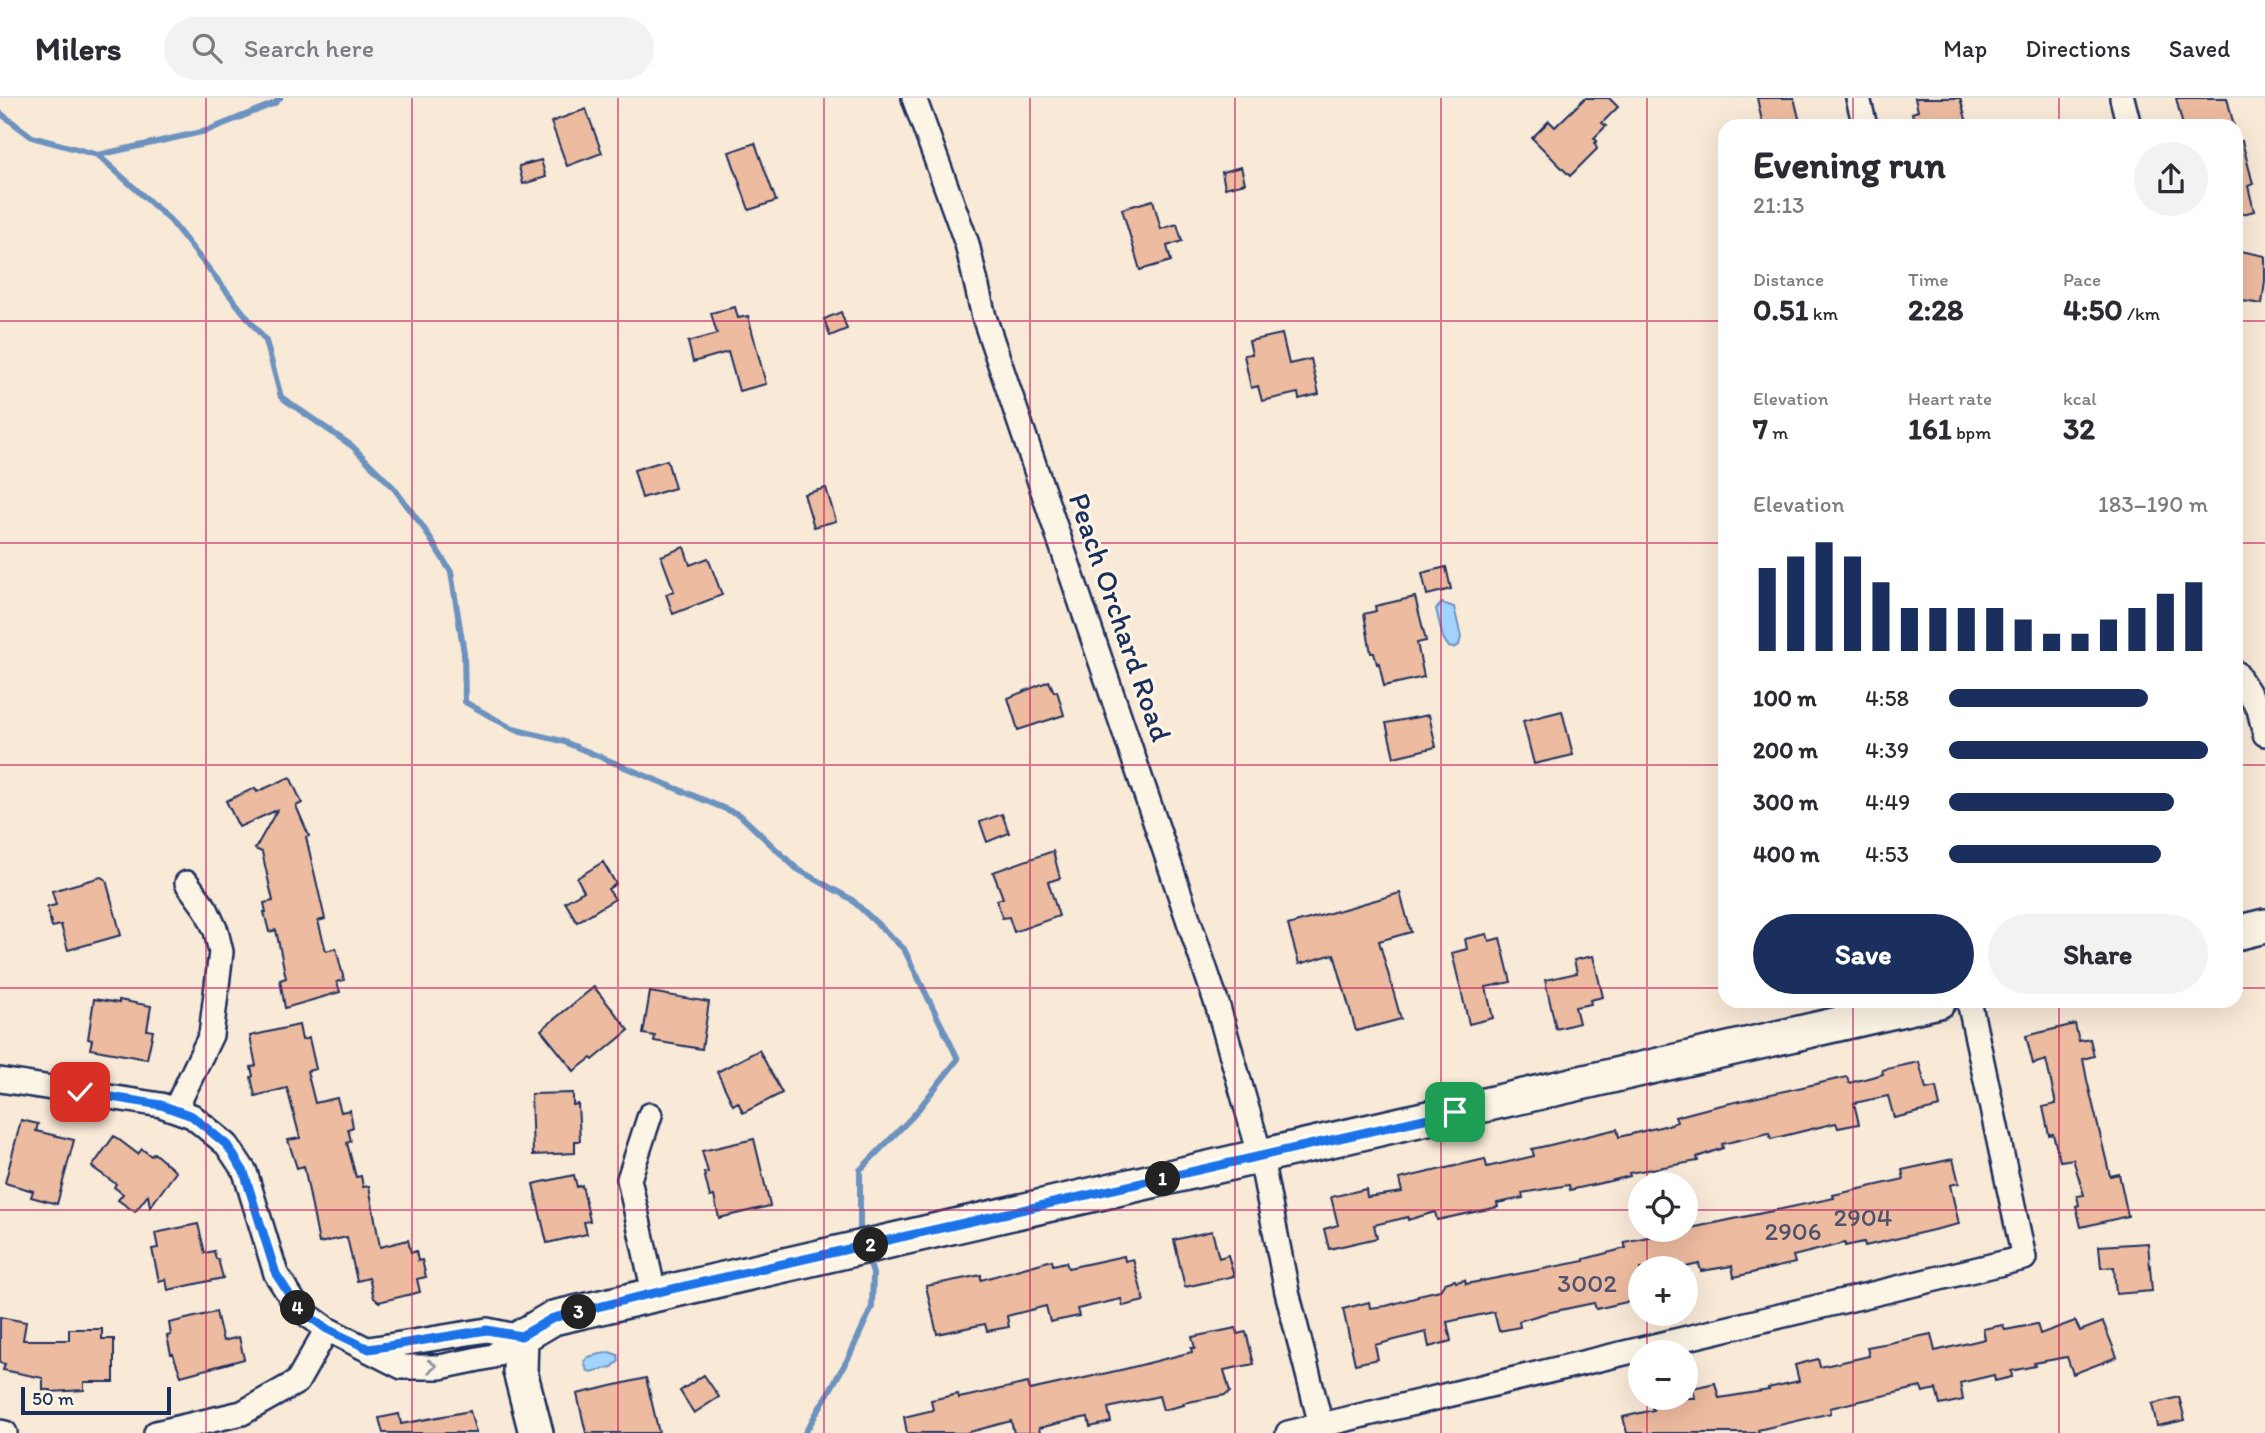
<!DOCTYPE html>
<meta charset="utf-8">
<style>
body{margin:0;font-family:Itim,sans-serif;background:#f2f2f3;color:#2b2b33;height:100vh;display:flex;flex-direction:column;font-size:26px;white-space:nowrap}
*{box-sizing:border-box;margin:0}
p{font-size:23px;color:#7c7c81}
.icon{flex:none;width:38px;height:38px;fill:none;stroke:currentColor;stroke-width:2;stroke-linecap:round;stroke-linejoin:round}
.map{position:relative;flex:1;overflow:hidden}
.drawer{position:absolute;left:1718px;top:21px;width:525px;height:889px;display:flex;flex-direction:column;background:#fff;border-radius:21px;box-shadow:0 7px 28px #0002}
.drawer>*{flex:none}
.tools{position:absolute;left:1628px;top:1074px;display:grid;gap:14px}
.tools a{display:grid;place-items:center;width:70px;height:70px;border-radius:50%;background:#fff;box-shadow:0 7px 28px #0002;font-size:35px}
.scale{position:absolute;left:21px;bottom:18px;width:150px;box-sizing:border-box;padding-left:7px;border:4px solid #1b2f5e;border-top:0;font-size:19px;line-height:24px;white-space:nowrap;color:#1b2f5e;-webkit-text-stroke:5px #fcf5e5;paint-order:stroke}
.pin{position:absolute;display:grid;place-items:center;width:60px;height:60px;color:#fff;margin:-30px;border-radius:14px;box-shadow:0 4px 10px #0006}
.km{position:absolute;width:35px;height:35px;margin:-18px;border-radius:50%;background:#222;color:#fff;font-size:19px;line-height:35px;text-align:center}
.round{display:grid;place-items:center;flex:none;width:74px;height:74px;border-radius:37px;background:#f2f2f3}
.head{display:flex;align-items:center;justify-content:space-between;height:119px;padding:0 35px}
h1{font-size:38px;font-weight:700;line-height:52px}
.stats{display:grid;grid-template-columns:repeat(3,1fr);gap:10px;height:119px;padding:7px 35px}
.stats div{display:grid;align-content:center}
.stats b{font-size:30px;font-weight:700}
.stats small{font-size:19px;font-weight:400}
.stats p{font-size:19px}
.chart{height:196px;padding:14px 35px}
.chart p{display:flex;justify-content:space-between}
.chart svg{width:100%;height:126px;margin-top:7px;stroke:#1b2f5e;stroke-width:6}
.button{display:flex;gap:14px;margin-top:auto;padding:14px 35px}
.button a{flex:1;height:80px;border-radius:42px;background:#1b2f5e;color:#fff;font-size:28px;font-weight:700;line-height:80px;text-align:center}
.button a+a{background:#f2f2f3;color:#2b2b33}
ul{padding:0 35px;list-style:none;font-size:23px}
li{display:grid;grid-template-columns:112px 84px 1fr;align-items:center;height:52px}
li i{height:18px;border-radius:9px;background:#1b2f5e}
header{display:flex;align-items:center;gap:42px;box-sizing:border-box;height:98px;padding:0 35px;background:#fff;border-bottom:2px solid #e1e1e2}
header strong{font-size:33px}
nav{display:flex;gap:38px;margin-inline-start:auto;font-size:24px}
.search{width:490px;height:63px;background:#f2f2f3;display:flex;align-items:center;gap:18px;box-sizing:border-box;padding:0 24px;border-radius:38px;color:#7c7c81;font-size:26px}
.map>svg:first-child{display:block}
.water{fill:#a2d4ff;stroke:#6c92bf;stroke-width:2}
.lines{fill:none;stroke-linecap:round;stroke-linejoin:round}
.stream{stroke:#6c92bf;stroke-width:6}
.building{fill:#edbb9f;stroke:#1b2f5e;stroke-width:2}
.street-casing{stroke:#1b2f5e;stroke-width:28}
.secondary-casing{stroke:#1b2f5e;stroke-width:38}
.street{stroke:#fcf5e5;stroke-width:23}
.secondary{stroke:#fcf5e5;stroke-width:33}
.oneway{stroke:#8c92a2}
.route-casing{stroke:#fff;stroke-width:14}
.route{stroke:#1a73e8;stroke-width:9}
.grid{fill:none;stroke:#c2185b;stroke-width:2;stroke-opacity:0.55}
.labels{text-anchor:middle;stroke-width:6;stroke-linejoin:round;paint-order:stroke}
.number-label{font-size:26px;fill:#50526e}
.street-label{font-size:30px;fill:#1b2f5e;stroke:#fcf5e5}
</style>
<header>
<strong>Milers</strong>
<div class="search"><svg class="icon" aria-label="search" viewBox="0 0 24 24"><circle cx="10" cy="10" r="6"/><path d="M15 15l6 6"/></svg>Search here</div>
<nav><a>Map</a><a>Directions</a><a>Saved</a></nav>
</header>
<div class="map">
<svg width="2265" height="1335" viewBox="0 0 2265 1335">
<rect width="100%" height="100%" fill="#f9e9d7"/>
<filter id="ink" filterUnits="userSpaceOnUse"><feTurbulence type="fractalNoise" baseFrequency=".0143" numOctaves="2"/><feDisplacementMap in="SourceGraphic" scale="14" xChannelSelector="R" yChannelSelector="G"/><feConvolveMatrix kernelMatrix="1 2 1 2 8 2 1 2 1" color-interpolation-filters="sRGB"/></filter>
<g filter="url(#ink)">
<path class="water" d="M1442,505L1454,509L1461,539L1459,547L1453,550L1449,549L1443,540L1436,511Z
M609,1254L618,1257L619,1263L612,1269L591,1274L587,1272L584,1264L588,1259Z"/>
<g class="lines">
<path class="stream" d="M0,15L32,39L98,57L170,122L266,243L281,299L352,348L393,389L423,429L451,474L464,555L465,604L513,631L562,643L740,717L797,771L851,801L904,851L958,961L913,1018L860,1072V1131
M98,57L206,33L275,5L280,0
M805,1335L849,1259L872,1209L873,1176L870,1166"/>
</g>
<path class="building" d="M1585,0H1609L1618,9L1602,25L1606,28L1594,40L1597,43L1595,45L1597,51L1570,78L1532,40L1549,23L1555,29Z
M1757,0H1794L1801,28H1763Z
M1915,0H1960L1968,28H1915L1912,15L1918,13Z
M2176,0H2227L2234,28H2183Z
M586,11L602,55L567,68L551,24Z
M2242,43L2253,86L2248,88L2254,113L2236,118V44Z
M755,45L776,103L749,112L729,54Z
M541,62L546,79L523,86L519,68Z
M1241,69L1245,85L1225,90L1222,74Z
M1153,102L1161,131L1177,126L1182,143L1167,148L1171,163L1140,172L1122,111Z
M2236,152L2265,158V183L2262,206L2236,202Z
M735,209L738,220L748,218L766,286L739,293L728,254L693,264L688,244L717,236L711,215Z
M841,214L847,231L830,238L824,221Z
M1282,236L1289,266L1311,261L1319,296L1299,301L1298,295L1262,303L1258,288L1251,290L1244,257L1252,256L1249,243Z
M667,362L675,390L642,400L634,372Z
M826,390L836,423L814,429L804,396Z
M684,449L690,467L708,460L722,497L673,516L666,496L674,493L661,458Z
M1446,469L1451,491L1427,497L1422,475Z
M1415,499L1426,543L1417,545L1424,579L1384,588L1379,565L1377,566L1374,555H1371L1364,516L1376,513L1375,508Z
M1049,583L1054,594L1057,593L1064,617L1018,632L1008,600Z
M1562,613L1573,657L1534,666L1523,623Z
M1429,617L1436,649L1394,659L1386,625Z
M290,679L302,705L296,708L309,738L306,739L325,821L318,823L326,853L336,850L344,882L337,884L340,894L285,910L280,882L286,880L276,832L269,834L264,814H266L264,805L273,803L262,754L255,751L277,712L239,729L226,703L255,690L257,694Z
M1002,716L1009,735L987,744L980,724Z
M1053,753L1060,780L1048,784L1059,818L1014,834L1009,819L1002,820L997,802L1003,800L993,774Z
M603,764L616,786L608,791L615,801L577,824L565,804L584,793L577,780Z
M101,779L106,782L121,837L68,852L61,827L52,829L47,809L56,807L52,793Z
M1400,795L1411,834L1379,843L1401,921L1356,933L1334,856L1299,866L1288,827Z
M1487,836L1489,843L1500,840L1511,884L1486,889L1493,920L1469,926L1452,855L1467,851L1465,841Z
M1593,858L1603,899L1590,902L1591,906L1575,909L1579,925L1556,931L1545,882L1577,875L1574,862Z
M594,889L629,932L593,962L591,960L574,973L541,932Z
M650,894L709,904L702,951L654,943L655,938L643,936Z
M94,901L119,905V902L151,908L147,932L153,933L147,961L90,951L92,942L88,941Z
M2075,926L2079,943L2090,941L2094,958L2083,961L2087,982L2110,1078L2119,1076L2128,1118L2081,1129L2076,1108L2079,1107L2077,1098L2084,1097L2073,1061L2060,1063L2053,1036L2049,1037L2043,1009L2056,1006L2046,962L2033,966L2026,938Z
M299,927L302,942L309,940L316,971L307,973L315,1005L337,1000L341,1014L350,1012L353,1029L348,1031L351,1043L347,1045L356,1079L361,1078L363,1089L369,1088L380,1149L408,1142L411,1155L416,1153L418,1163L422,1162L426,1179L417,1181L420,1194L379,1204L374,1200L369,1180L357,1183L347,1139L319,1145L304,1068L297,1070L288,1042L300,1040L287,990L255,998L251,979L253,978L251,969L256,968L250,938Z
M759,952L782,995L743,1015L738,1004L733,1007L717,974Z
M1919,964L1926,991L1936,989L1940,1009L1894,1020L1888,998L1854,1005L1859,1026L1838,1030L1836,1025L1771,1041L1769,1035L1722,1046L1723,1050L1697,1059L1698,1063L1629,1075L1630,1078L1610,1083L1570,1092L1569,1087L1522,1095L1523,1100L1497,1105L1498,1109L1437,1122L1435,1114L1408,1122V1119L1374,1127L1377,1140L1329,1151L1324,1131L1338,1127L1331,1099L1366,1091L1367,1099L1402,1094L1399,1081L1485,1061L1487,1069L1534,1058L1532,1051L1550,1047L1617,1031L1619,1039L1668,1027L1677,1024L1675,1019L1713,1009L1847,979L1849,985L1883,976L1882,972Z
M573,995V1007L578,1006L580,1043H575V1055L533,1057L531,996Z
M21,1022L38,1026L36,1033L74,1042L57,1106L31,1099L33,1093L5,1085Z
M114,1038L138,1056L142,1051L151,1058L154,1055L176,1074L150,1109L148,1097L135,1114L118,1102L123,1096L114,1089L116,1086L92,1069Z
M754,1041L770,1108L719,1120L714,1098L710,1099L704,1075L708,1074L702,1053Z
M1953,1061L1959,1085L1950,1087L1959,1126L1865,1148L1864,1144L1845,1148V1145L1793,1158L1795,1165L1734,1179L1732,1168L1701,1173L1699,1166L1677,1171H1640V1201L1596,1211L1594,1205L1546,1215L1519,1223L1520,1229L1499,1233L1494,1214L1447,1224L1451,1243L1429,1249L1426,1234L1375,1247L1378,1261L1355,1266L1343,1211L1369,1204L1370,1210L1386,1208L1418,1199V1197L1440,1192L1445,1185L1455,1182L1456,1184L1465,1182L1466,1186L1584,1163V1161L1626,1150L1624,1144L1834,1100L1833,1097L1904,1081L1902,1072Z
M574,1077L577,1089L582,1087L590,1123L584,1124L587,1136L547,1145L533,1086Z
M198,1126L205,1155L214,1153L216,1161H218L223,1180L168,1192L166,1181L159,1183L152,1151L158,1150L155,1135Z
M1212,1133L1219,1160L1228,1157L1234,1178L1185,1189L1174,1142Z
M2148,1145L2152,1193L2116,1196L2114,1169L2101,1170L2099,1148Z
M1124,1158L1125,1163L1133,1161L1144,1203L1123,1208L1121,1201L1077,1211L1079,1218L1050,1224L1046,1208L1007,1218L1009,1229L987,1233L985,1226L937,1236L926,1188L981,1177V1182L1052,1162L1053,1167L1066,1164L1068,1170Z
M216,1214L223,1243L239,1239L244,1261L181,1278L173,1256H171L167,1238L171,1237L169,1225Z
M0,1219L26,1224L23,1242H69V1231H102V1241H114V1284H84V1292L51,1294V1292H43V1280L3,1272L5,1266L0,1265Z
M2075,1223L2080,1233L2103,1224L2117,1259L2073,1276L2067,1259L2034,1265L2035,1268L2011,1273L2012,1279L1995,1283L1994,1277L1960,1285L1963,1302L1940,1307L1936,1291L1923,1294L1921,1289L1830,1310L1831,1315L1758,1332L1759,1335H1627L1623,1319L1653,1312L1650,1300H1695L1693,1290L1715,1285L1719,1300L1769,1292L1768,1290L1799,1283L1795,1267L1818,1261L1820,1269L1869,1258L1867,1249L1889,1245L1931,1236L1935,1253L1985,1241L1983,1231L2003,1227L2005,1232L2037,1226L2040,1236Z
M1236,1230L1237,1236L1246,1234L1254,1266L1224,1272L1230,1294L1225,1297L1183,1305L1184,1307L1163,1312L1159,1298L1108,1310L1111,1324L1090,1329L1088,1319L1072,1322L1039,1330L1040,1335H1014L1011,1323L966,1335H907L904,1319L933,1312L931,1302L958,1296L959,1300L1028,1285L1030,1292L1125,1271L1192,1254L1191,1250H1195L1192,1239Z
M704,1277L719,1299L694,1315L680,1293Z
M646,1280L659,1335H586L577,1296Z
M2179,1299L2185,1322L2157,1328L2152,1306Z
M470,1313L476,1335H383L379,1320L399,1316L401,1326Z"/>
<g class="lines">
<g class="street-casing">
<path id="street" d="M914,0L967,146L984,219L1218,909L1261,1060L1287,1194L1323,1335
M1858,0L1865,28
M2122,0L2129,28
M2236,575L2259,611L2265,636
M0,982L161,1007L192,1018L227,1047L245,1074L276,1176L298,1210L327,1231L402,1269H440L493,1258L521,1239
M175,1012L211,937L221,854L216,833L206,811L187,785
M650,1017L629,1081L654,1195
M369,1251L487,1232L521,1239
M0,1334L5,1335
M156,1335L242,1315L297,1284L327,1231
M1288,1335L2024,1160L1969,903"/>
</g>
<g class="secondary-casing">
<path id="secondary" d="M2236,835L2265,828
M536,1335L520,1273L521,1239L553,1220L1939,903"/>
</g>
<use href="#street" class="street"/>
<use href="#secondary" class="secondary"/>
</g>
<defs><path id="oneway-chevron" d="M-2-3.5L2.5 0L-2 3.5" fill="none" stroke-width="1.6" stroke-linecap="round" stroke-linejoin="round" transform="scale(1.75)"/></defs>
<use class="oneway" href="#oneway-chevron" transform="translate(432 1268) rotate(-2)"/>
</g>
<g class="lines" filter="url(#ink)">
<g class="route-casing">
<path id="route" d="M80,994L161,1007L192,1018L227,1047L244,1074L276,1176L298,1210L327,1231L369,1251L487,1232L521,1238L553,1220L654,1195L1455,1014"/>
</g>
<use href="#route" class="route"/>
</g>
<path class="grid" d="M206,0V1335M412,0V1335M618,0V1335M824,0V1335M1030,0V1335M1235,0V1335M1441,0V1335M1647,0V1087M1853,0V28M2059,0V28M0,223H1726M2236,223H2265M0,445H1726M2236,445H2265M0,667H1726M2236,667H2265M0,890H1726M2236,890H2265M1853,903V1335M2059,903V1335M0,1112H1640M1685,1112H2265M1647,1132V1171M1647,1216V1255M1647,1300V1335"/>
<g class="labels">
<g class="number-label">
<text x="1863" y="1128">2904</text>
<text x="1793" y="1142">2906</text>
<text x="1587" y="1194">3002</text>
</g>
<g class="street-label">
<text transform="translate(1120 519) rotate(71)" y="10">Peach Orchard Road</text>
</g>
</g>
</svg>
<div class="tools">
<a><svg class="icon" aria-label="locate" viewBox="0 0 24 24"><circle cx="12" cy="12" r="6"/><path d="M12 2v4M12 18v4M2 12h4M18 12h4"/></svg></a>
<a>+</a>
<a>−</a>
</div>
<div class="scale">50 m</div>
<div class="pin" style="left:1455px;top:1014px;background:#1e9e55"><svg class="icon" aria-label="arrive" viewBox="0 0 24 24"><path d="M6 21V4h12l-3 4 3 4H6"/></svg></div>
<div class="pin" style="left:80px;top:994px;background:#d93025"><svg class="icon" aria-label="check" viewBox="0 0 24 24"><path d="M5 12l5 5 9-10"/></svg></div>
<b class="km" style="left:1163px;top:1081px">1</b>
<b class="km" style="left:871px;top:1147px">2</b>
<b class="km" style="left:579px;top:1214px">3</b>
<b class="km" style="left:298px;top:1210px">4</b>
<section class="drawer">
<div class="head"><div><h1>Evening run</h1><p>21:13</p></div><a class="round"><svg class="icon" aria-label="share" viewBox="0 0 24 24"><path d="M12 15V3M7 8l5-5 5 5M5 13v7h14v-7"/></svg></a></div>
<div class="stats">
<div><p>Distance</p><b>0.51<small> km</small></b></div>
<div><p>Time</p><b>2:28</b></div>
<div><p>Pace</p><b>4:50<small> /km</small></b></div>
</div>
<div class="stats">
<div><p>Elevation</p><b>7<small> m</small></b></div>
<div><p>Heart rate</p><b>161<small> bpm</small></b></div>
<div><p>kcal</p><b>32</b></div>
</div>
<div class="chart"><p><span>Elevation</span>183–190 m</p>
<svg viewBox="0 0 160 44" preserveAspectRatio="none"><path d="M5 44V15M15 44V11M25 44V6M35 44V11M45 44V20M55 44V29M65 44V29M75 44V29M85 44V29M95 44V33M105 44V38M115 44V38M125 44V33M135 44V29M145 44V24M155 44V20"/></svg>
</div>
<ul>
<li><b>100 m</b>4:58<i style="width:77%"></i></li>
<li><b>200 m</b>4:39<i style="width:100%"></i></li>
<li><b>300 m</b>4:49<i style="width:87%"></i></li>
<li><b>400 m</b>4:53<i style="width:82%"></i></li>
</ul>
<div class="button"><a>Save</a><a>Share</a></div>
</section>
</div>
